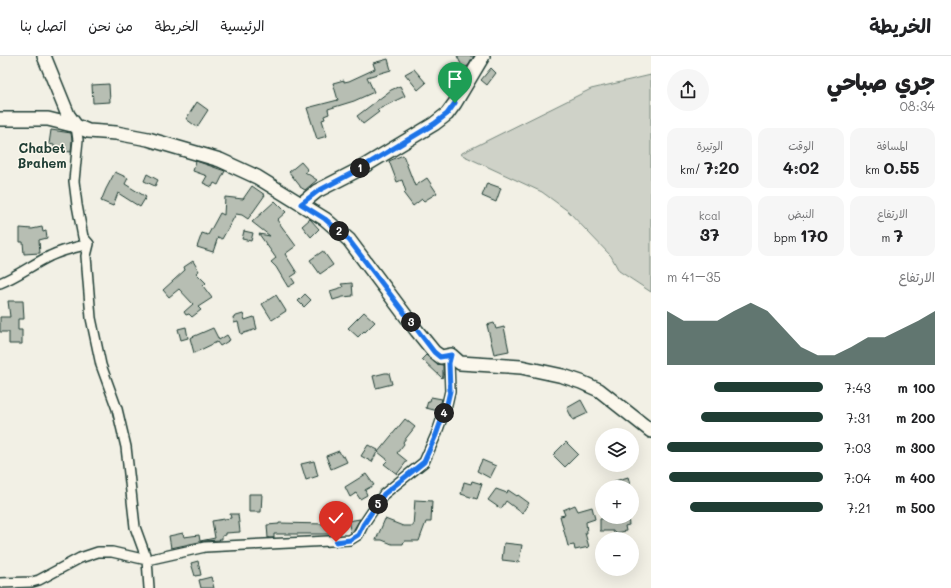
<!DOCTYPE html>
<html lang="ar">
<meta charset="utf-8">
<style>
body{margin:0;font-family:Mali,"Playpen Sans Arabic",sans-serif;background:#f6f6f6;color:#202124;direction:rtl;height:100vh;display:flex;flex-direction:column;font-size:15px;white-space:nowrap}
*{box-sizing:border-box;margin:0}
p{font-size:13px;color:#757577}
.icon{flex:none;width:22px;height:22px;fill:none;stroke:currentColor;stroke-width:2;stroke-linecap:round;stroke-linejoin:round}
.map{position:relative;flex:1;overflow:hidden;direction:ltr}
.panel{display:flex;flex-direction:column;background:#fff;width:300px}
.panel>*{flex:none}
.buttons{position:absolute;left:595px;top:372px;display:grid;gap:8px}
.buttons a{display:grid;place-items:center;width:44px;height:44px;border-radius:50%;background:#fff;box-shadow:0 4px 16px #0002;font-size:20px}
.pin{position:absolute;display:grid;place-items:center;width:34px;height:34px;color:#fff;margin:-41px -17px;border-radius:50% 50% 50% 0;rotate:-45deg;box-shadow:0 0 4px #0007}
.pin .icon{rotate:45deg}
.km{position:absolute;width:20px;height:20px;margin:-10px;border-radius:50%;background:#222;color:#fff;font-size:11px;line-height:20px;text-align:center}
.round{display:grid;place-items:center;flex:none;width:42px;height:42px;border-radius:21px;background:#f6f6f6}
.head{display:flex;align-items:center;justify-content:space-between;height:68px;padding:0 16px}
h1{font-size:22px;font-weight:800;line-height:30px}
.metrics{display:grid;grid-template-columns:repeat(3,1fr);gap:6px;height:68px;padding:4px 16px}
.metrics div{display:grid;align-content:center;border-radius:10px;background:#f6f6f6;text-align:center}
.metrics b{font-size:17px;font-weight:800}
.metrics small{font-size:11px;font-weight:400}
.metrics p{font-size:11px}
.chart{height:112px;padding:8px 16px}
.chart p{display:flex;justify-content:space-between}
.chart svg{width:100%;height:72px;margin-top:4px;fill:#1f3d34;opacity:.7}
ul{padding:0 16px;list-style:none;font-size:13px}
li{display:grid;grid-template-columns:64px 48px 1fr;align-items:center;height:30px}
li i{height:10px;border-radius:5px;background:#1f3d34}
header{display:flex;align-items:center;gap:24px;box-sizing:border-box;height:56px;padding:0 20px;background:#fff;border-bottom:1px solid #e0e0e0}
header strong{font-size:19px}
nav{display:flex;gap:22px;margin-inline-start:auto;font-size:14px}
main{display:flex;flex:1;min-height:0}
.map>svg:first-child{display:block}
.green{fill:#cfd2c8;stroke:#77887e}
.building{fill:#b7beb3;stroke:#1f3d34}
.lines{fill:none;stroke-linecap:round;stroke-linejoin:round}
.street-casing{stroke:#1f3d34;stroke-width:12}
.secondary-casing{stroke:#1f3d34;stroke-width:16}
.street{stroke:#fbf7ec;stroke-width:9}
.secondary{stroke:#fbf7ec;stroke-width:13}
.route-casing{stroke:#fff;stroke-width:8}
.route{stroke:#1a73e8;stroke-width:5}
.labels{text-anchor:middle;stroke-width:3;stroke-linejoin:round;paint-order:stroke}
.quarter-label{font-size:13px;font-weight:bold;fill:#1f3d34;stroke:#fbf7ec}
</style>
<header>
<strong>الخريطة</strong>
<nav><a>الرئيسية</a><a>الخريطة</a><a>من نحن</a><a>اتصل بنا</a></nav>
</header>
<main>
<section class="panel">
<div class="head"><div><h1>جري صباحي</h1><p>08:34</p></div><a class="round"><svg class="icon" aria-label="share" viewBox="0 0 24 24"><path d="M12 15V3M7 8l5-5 5 5M5 13v7h14v-7"/></svg></a></div>
<div class="metrics">
<div><p>المسافة</p><b>0.55<small> km</small></b></div>
<div><p>الوقت</p><b>4:02</b></div>
<div><p>الوتيرة</p><b>7:20<small> /km</small></b></div>
</div>
<div class="metrics">
<div><p>الارتفاع</p><b>7<small> m</small></b></div>
<div><p>النبض</p><b>170<small> bpm</small></b></div>
<div><p>kcal</p><b>37</b></div>
</div>
<div class="chart"><p><span>الارتفاع</span>35–41 m</p>
<svg viewBox="0 0 160 44" preserveAspectRatio="none"><path d="M0 44V11L10 17L20 17L30 17L40 11L50 6L60 11L70 22L80 33L90 38L100 38L110 33L120 27L130 27L140 22L150 17L160 11V44z"/></svg>
</div>
<ul>
<li><b>100 m</b>7:43<i style="width:70%"></i></li>
<li><b>200 m</b>7:31<i style="width:78%"></i></li>
<li><b>300 m</b>7:03<i style="width:100%"></i></li>
<li><b>400 m</b>7:04<i style="width:99%"></i></li>
<li><b>500 m</b>7:21<i style="width:85%"></i></li>
</ul>
</section>
<div class="map">
<svg width="651" height="532" viewBox="0 0 651 532">
<rect width="100%" height="100%" fill="#f2f0e5"/>
<filter id="ink" filterUnits="userSpaceOnUse"><feTurbulence type="fractalNoise" baseFrequency=".025" numOctaves="2"/><feDisplacementMap in="SourceGraphic" scale="8" xChannelSelector="R" yChannelSelector="G"/><feConvolveMatrix kernelMatrix="1 2 1 2 8 2 1 2 1" color-interpolation-filters="sRGB"/></filter>
<g filter="url(#ink)">
<path class="green" d="M651,19V236L619,215L611,200L587,175L568,155L542,136L460,98L591,33Z"/>
<path class="building" d="M457,0H474L468,10L463,12Z
M388,3L391,14L367,21L374,36L354,45L328,53L329,58L324,60L325,63L322,64L327,80L317,83L307,52L338,44L333,27L344,24V26L349,25L375,13L373,7Z
M491,12L496,17L487,29L481,24Z
M414,13L426,27L418,34L405,18Z
M109,28L110,46L93,47L92,29Z
M400,30L405,40L377,54L379,56L363,68L357,60L391,34Z
M197,46L208,54L197,71L186,63Z
M51,74L71,77L72,84L71,96L54,94V89L49,88Z
M403,99L415,130L427,122L437,137L424,145L422,143L413,150L404,138L406,136L402,124L397,126L389,105Z
M196,105L225,115L218,129L214,127L212,131L203,127L207,120L193,115Z
M301,106L308,114L305,116L317,124L305,134L300,131V130L289,116Z
M115,116L128,122L125,128L146,141L140,151L118,137L113,150L101,145L106,133Z
M147,118L158,124L155,130L144,125Z
M487,127L501,132L496,146L482,140Z
M252,130L265,139L248,163L242,159L236,158L222,183L218,181L213,196L197,191L202,177L208,179L220,157L224,159L225,141L243,143Z
M275,145L286,156L277,164L296,190L285,198L297,217L291,221L295,227L288,231L276,211L271,206L276,202L259,178L270,180L252,166Z
M310,163L319,173L311,181L302,170Z
M42,171L43,176L46,175L47,182L39,184L40,197L24,198L23,186H20V172L32,173Z
M244,175L253,177L251,185L242,183Z
M323,195L333,209L320,218L310,204Z
M193,205L199,215L196,217L206,227L203,230L212,242L198,251L201,254L192,261L189,258L186,259L184,256L193,248L179,233L169,241L163,234L185,214L184,211Z
M352,227L353,240L343,241L333,244L330,235L343,231L341,228Z
M305,238L311,244L304,251L298,245Z
M276,239L286,255L272,264L262,248Z
M8,245H23L24,263H18V274H22V288H9V276H0V261H10Z
M364,256L375,266L365,276L364,275L358,281L348,272Z
M243,258L245,264L254,261L257,273L241,278L238,266L234,267L233,261Z
M494,267L496,273L504,271L509,295L494,298L487,269Z
M186,271L188,282L181,284L178,273Z
M213,272L219,284L227,279L230,284L220,290L217,286L194,297L190,282Z
M426,299L436,308L443,309V320L442,322L422,303Z
M385,317H389L392,328L376,332L373,320Z
M431,341L442,343L438,355L426,352L428,345H430Z
M581,344L588,357L573,364L567,352Z
M405,363L415,371L403,386L404,388L397,397L407,405L397,418L384,408L388,404L378,396Z
M566,386L578,398L565,411L553,399Z
M368,389L378,394L372,406L361,400Z
M339,395L342,401L344,400L347,406L331,413L326,400Z
M482,404L496,410L490,422L477,415Z
M314,405L318,420L306,424L301,408Z
M366,418L374,429L365,434L367,439L360,443L356,437L350,441L345,431Z
M628,421L631,431H614L612,426Z
M472,425L482,428L477,443L461,438L464,426L471,428Z
M496,433L507,437L508,434L517,440L518,439L529,447L522,457L506,445L501,453L488,444Z
M249,438H262L261,456H249Z
M415,444L432,445L431,466H426L419,485H404L403,488H392L382,484H376L385,463L403,470H413Z
M575,449L578,455L592,451L595,463L586,466L587,477H585L589,491L575,494L574,489L568,490L560,460L565,459L563,454Z
M230,458H238L240,476L226,477V479L222,480V483H219L220,484L204,485L171,492L169,480L183,477L184,481L199,479L200,485L215,482L212,465L231,462Z
M616,461H628L629,469L625,470L626,475L614,477L613,475H600V463Z
M360,463L353,475L351,477L348,465Z
M325,465H340V478H274V482H268L267,469L279,468V467L325,468Z
M504,487L522,489L519,506L502,504Z
M198,505L201,519L195,520L191,507Z
M211,521L214,532H201L199,524Z"/>
<g class="lines">
<g class="street-casing">
<path id="street" d="M76,70L78,84L74,125L77,149L83,181L89,188L86,200L91,262L101,309L117,353L126,391L135,471L147,504L149,532
M0,227C18,220 33,208 50,200C62,194 76,191 89,188
M0,527L32,526L39,524L80,502L98,496H112L147,504L205,491L350,484L358,479L363,469L384,438L424,406L436,379L447,348L450,335L449,307L451,299"/>
</g>
<g class="secondary-casing">
<path id="secondary" d="M44,0L68,59L76,70L88,75L116,77L148,83L220,104L257,121L325,163L349,184L417,275L434,296L441,301L451,299L460,307L521,311L563,320L581,326L599,334L651,375
M0,63H48L76,70
M301,148L317,135L356,115L434,68L447,58L455,47L483,0"/>
</g>
<use href="#street" class="street"/>
<use href="#secondary" class="secondary"/>
</g>
</g>
<g class="lines" filter="url(#ink)">
<g class="route-casing">
<path id="route" d="M336,486L350,484L358,479L363,469L384,438L424,406L436,379L447,348L450,335L449,307L451,299L440,301L434,296L349,184L325,163L301,148L318,135L356,115L434,68L447,58L455,47"/>
</g>
<use href="#route" class="route"/>
</g>
<g class="labels">
<g class="quarter-label">
<text x="42" y="97">Chabet<tspan x="42" dy="15">Brahem</tspan></text>
</g>
</g>
</svg>
<div class="buttons">
<a><svg class="icon" aria-label="layers" viewBox="0 0 24 24"><path d="M12 4l9 5-9 5-9-5zM3 14l9 5 9-5"/></svg></a>
<a>+</a>
<a>−</a>
</div>
<div class="pin" style="left:455px;top:47px;background:#1e9e55"><svg class="icon" aria-label="arrive" viewBox="0 0 24 24"><path d="M6 21V4h12l-3 4 3 4H6"/></svg></div>
<div class="pin" style="left:336px;top:486px;background:#d93025"><svg class="icon" aria-label="check" viewBox="0 0 24 24"><path d="M5 12l5 5 9-10"/></svg></div>
<b class="km" style="left:360px;top:112px">1</b>
<b class="km" style="left:339px;top:175px">2</b>
<b class="km" style="left:411px;top:266px">3</b>
<b class="km" style="left:444px;top:357px">4</b>
<b class="km" style="left:378px;top:448px">5</b>
</div>
</main>
